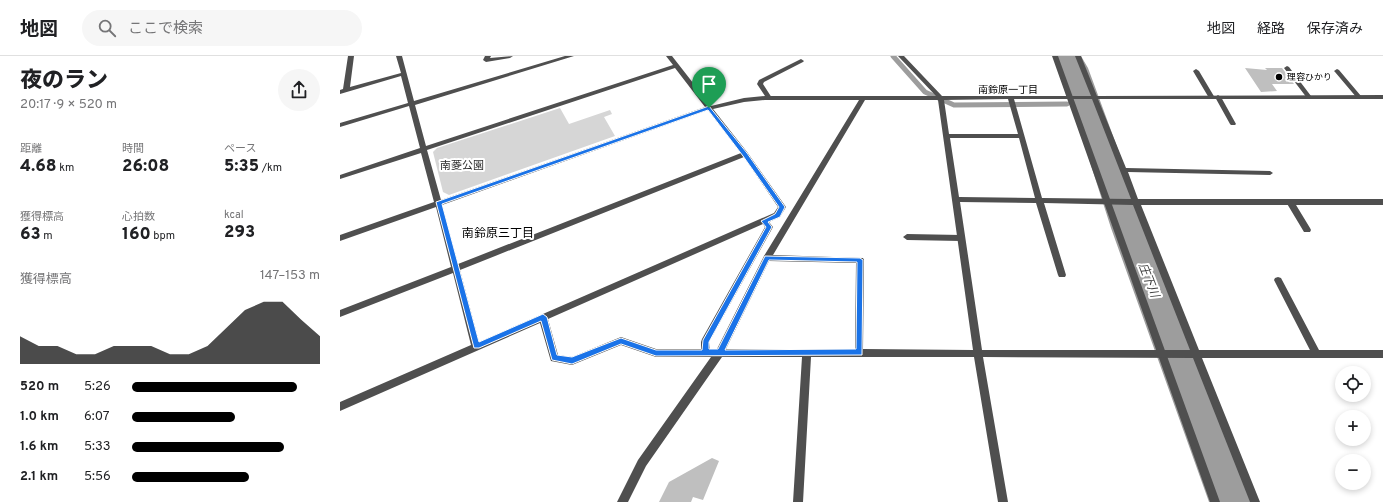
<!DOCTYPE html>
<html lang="ja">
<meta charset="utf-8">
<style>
body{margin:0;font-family:Overpass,"Noto Sans JP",sans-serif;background:#f6f6f6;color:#202124;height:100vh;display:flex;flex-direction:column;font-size:15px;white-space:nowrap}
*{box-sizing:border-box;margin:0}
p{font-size:13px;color:#757577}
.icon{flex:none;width:22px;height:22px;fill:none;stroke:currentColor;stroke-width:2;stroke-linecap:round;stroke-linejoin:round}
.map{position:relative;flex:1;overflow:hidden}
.panel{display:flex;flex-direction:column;background:#fff;width:340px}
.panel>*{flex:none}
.controls{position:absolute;left:995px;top:310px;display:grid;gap:8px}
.controls a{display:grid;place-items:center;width:36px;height:36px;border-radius:50%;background:#fff;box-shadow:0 2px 6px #0003;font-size:20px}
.pin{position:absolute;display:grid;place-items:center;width:34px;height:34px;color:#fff;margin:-41px -17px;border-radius:50% 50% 50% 0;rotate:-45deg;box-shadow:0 0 4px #0007}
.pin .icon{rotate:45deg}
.round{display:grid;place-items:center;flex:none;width:42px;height:42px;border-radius:21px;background:#f6f6f6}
.head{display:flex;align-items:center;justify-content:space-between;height:68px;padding:0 20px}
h1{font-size:22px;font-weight:800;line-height:30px}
.metrics{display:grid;grid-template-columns:repeat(3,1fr);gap:6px;height:68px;padding:4px 20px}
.metrics div{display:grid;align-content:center}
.metrics b{font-size:17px;font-weight:800}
.metrics small{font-size:11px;font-weight:400}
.metrics p{font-size:11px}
.chart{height:112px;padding:8px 20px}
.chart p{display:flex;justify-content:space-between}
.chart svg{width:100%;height:72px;margin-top:4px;fill:#000;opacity:.7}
ul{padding:0 20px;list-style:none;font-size:13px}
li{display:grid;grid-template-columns:64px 48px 1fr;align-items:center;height:30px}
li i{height:10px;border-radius:5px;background:#000}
header{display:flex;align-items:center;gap:24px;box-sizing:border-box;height:56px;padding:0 20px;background:#fff;border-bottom:1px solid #e0e0e0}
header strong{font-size:19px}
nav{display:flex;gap:22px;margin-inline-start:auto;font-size:14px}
.search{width:280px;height:36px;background:#f6f6f6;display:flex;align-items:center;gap:10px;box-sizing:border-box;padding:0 14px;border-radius:22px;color:#757577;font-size:15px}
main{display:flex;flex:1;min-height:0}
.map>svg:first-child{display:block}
.green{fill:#d6d6d6}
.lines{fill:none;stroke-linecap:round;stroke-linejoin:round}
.stream{stroke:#9d9d9d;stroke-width:5}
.river{fill:#9d9d9d;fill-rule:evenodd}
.building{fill:#bfbfbf}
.service{fill:#4f4f4f;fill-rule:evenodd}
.minor{fill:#4f4f4f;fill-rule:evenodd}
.route{fill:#1a73e8;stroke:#fff;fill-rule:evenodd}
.poi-dot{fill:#000;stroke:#fff;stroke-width:1.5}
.labels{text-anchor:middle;stroke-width:4;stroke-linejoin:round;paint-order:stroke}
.far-poi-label{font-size:9px;fill:#000;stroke:#fff;text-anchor:start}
.far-neighbourhood-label{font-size:10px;fill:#000;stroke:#fff}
.park-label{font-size:11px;fill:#2d2d2d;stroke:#fff}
.neighbourhood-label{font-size:12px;fill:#000;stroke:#fff}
.water-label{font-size:12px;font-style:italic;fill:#3e3e3e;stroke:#fff}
</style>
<header>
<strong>地図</strong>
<div class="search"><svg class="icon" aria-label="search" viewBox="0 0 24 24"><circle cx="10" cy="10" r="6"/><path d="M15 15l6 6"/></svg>ここで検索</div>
<nav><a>地図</a><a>経路</a><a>保存済み</a></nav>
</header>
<main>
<section class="panel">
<div class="head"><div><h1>夜のラン</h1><p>20:17 · 9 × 520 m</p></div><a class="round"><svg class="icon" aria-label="share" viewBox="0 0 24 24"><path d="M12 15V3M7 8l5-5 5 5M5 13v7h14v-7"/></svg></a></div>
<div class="metrics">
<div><p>距離</p><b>4.68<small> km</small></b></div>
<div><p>時間</p><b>26:08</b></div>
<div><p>ペース</p><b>5:35<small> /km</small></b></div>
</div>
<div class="metrics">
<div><p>獲得標高</p><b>63<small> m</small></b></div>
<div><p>心拍数</p><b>160<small> bpm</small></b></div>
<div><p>kcal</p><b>293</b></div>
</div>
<div class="chart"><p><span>獲得標高</span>147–153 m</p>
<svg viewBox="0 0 160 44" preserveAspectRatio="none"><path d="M0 44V27L10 33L20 33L30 38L40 38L50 33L60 33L70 33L80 38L90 38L100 33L110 22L120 11L130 6L140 6L150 17L160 27V44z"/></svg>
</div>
<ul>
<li><b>520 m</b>5:26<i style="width:88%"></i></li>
<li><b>1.0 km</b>6:07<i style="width:55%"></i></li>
<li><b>1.6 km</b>5:33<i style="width:81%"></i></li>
<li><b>2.1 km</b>5:56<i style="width:62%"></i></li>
</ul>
</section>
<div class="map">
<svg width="1043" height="446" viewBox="0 0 1043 446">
<rect width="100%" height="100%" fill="#fff"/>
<path class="green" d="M220,52L229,68L270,54L272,58L264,61L275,80L109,139L103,136L93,96L97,92Z"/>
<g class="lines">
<path class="stream" d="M553,0L585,36L614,49L727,48
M737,48L746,49"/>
<path class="river" d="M715,0H741L748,12L807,172L919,446H869L771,172L720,12Z"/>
</g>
<path class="building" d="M905,12L927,14L925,12H942L954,28H932L937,35L921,36Z
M372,402L379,405L363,444L353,441L351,446H319L329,426Z"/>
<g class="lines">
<path class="service" d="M712,0H718L880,446H870Z
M461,3L464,5L463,6L424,26L423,28L432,42L429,44L427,43L417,28L419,24Z
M947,10L949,11L971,40V42H967L944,12Z
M856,13L859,15L875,42L874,43H870L869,42L853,15Z
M997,13L999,14L1021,40V42H1017L995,16L994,15Z
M878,39L881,41L896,68L895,69H891L890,68L875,41Z
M950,143L953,144L970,172L971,174L970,176H964L946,146Z
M567,178L621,179L625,182L621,185L567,184L563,181Z
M938,221L941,222L979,294L980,297L979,300L976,301L973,300L934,224L935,222Z"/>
<path class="minor" d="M8,0H14L10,31L61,17L56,0H62L74,45L225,0H234L75,49L86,90L333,9L326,0H332L371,50L404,42L425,40H596L558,0H564L602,40H751L735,0H741L757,40L1043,39V43H758L786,112L930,115L933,117L930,119L788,116L798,143H1043V149H801L859,294H1043V302H862L920,446H910L853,302L643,301L668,446H658L634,301H471L463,446H453L462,301H382L306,410L288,446H277L298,404L371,301H316L281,289L232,309L211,305L210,302L200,267L0,355V346L131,289L113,217L0,261V254L111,211L96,151L0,185V179L94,146L81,97L0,123V119L80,92L69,50L0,71V67L68,47L61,20L0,38V34L3,33ZM335,12L365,51L101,144L87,94ZM668,43L678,78H609L604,44ZM674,43H752L791,143L702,142ZM425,44H519L424,200L377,293H370L369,286L433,171L429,166L440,161L446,151L407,96L373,53L404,46ZM525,44H598L633,294L523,293L524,204L523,202L433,199ZM368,54L401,97L118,208L102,149ZM610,82H679L695,142L619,141ZM404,101L438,151L434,157L139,286L120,214ZM620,146L696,147L718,219L719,221H725L726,219L704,147L793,149L850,294H642ZM423,168L425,171L362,283L361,286V293H316L281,281L232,301L218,299L208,263ZM429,205L516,207L515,293H386Z
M145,0H151L150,2L173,0L170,2L146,6L143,4Z"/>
</g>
<path class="route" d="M369,50L407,97L445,151L440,161L428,166L432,171L369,286V293H378L425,200L520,202L523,204L522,299L316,300L281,288L232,308L212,304L201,265L139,292H134L96,146ZM368,54L403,100L439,151L435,158L421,165L426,171L363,284L362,294H316L281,282L232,301L217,299L207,261L203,258L139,286L102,148ZM429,204L517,206L516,293L385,294Z"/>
<circle class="poi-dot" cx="939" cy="21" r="4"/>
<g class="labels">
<g class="far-poi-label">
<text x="947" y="24">理容ひかり</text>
</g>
<g class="far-neighbourhood-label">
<text x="668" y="37">南鈴原一丁目</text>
</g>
<g class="park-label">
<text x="122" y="113">南菱公園</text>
</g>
<g class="neighbourhood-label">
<text x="158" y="181">南鈴原三丁目</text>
</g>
<g class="water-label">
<text transform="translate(809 224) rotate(69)" y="4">庄下川</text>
</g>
</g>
</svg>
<div class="controls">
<a><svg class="icon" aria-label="locate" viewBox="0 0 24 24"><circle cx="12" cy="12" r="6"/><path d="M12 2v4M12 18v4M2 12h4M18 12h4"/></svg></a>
<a>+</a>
<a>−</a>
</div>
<div class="pin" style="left:369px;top:52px;background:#1e9e55"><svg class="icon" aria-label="arrive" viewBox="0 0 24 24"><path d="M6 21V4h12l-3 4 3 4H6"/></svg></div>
</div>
</main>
